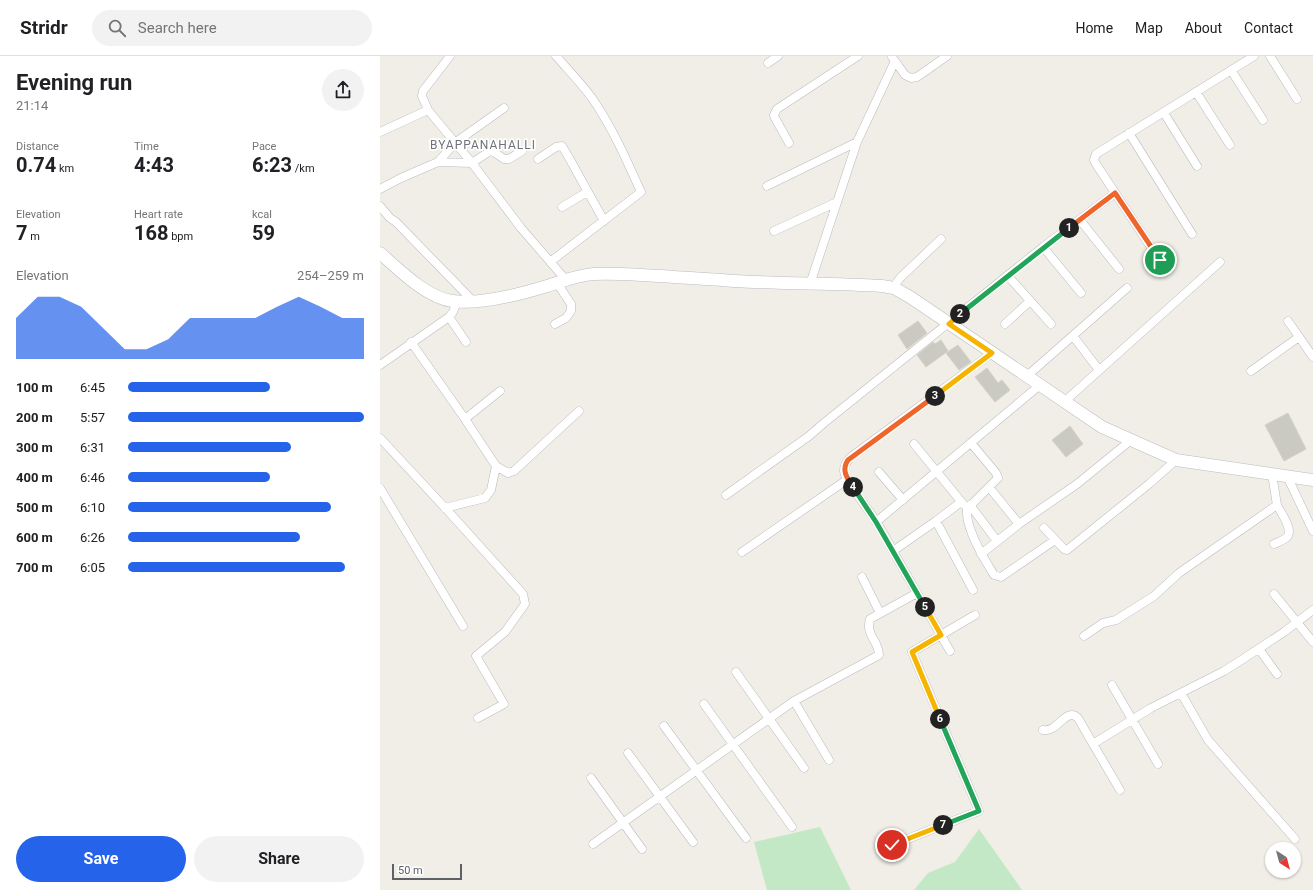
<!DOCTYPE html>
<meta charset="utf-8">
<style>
body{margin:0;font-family:Roboto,sans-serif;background:#f2f2f2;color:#202124;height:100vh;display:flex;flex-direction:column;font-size:15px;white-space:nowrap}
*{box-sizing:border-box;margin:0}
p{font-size:13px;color:#757577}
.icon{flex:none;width:22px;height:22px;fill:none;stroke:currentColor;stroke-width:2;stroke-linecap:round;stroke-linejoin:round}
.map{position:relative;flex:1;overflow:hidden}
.details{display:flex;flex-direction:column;background:#fff;width:380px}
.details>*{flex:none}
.needle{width:26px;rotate:144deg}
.buttons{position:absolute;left:885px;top:786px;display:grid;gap:8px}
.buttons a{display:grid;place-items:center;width:36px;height:36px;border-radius:50%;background:#fff;box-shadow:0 1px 3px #0004;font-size:20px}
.scale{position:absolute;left:12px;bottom:10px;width:70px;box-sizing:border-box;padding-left:4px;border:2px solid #5e6167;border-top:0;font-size:11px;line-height:14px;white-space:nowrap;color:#5e6167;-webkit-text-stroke:3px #fff;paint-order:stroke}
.pin{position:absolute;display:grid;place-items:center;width:34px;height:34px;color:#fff;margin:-17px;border:2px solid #fff;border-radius:50%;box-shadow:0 1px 4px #0007}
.km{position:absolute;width:20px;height:20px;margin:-10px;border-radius:50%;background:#222;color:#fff;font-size:11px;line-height:20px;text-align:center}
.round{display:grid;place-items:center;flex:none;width:42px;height:42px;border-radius:21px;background:#f2f2f2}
.head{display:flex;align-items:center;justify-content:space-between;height:68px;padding:0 16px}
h1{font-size:22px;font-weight:700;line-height:30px}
.figures{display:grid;grid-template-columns:repeat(3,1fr);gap:6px;height:68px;padding:4px 16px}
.figures div{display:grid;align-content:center}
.figures b{font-size:20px;font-weight:700}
.figures small{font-size:11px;font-weight:400}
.figures p{font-size:11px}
.chart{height:112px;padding:8px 16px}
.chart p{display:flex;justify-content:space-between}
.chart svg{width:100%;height:72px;margin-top:4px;fill:#2563eb;opacity:.7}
.action{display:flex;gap:8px;margin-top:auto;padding:8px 16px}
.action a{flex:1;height:46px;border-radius:24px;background:#2563eb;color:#fff;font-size:16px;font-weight:700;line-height:46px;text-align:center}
.action a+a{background:#f2f2f2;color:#202124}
ul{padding:0 16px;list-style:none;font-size:13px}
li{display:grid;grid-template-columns:64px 48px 1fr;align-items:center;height:30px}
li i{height:10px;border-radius:5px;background:#2563eb}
header{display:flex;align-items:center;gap:24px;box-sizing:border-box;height:56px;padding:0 20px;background:#fff;border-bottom:1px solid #e0e0e0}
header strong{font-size:19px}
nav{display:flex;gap:22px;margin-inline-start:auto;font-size:14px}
.search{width:280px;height:36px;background:#f2f2f2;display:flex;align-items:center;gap:10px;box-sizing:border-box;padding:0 14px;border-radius:22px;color:#757577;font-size:15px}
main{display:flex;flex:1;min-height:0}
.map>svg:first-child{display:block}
.green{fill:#c3e8c5}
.building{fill:#cbcac2;stroke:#d5d1c4}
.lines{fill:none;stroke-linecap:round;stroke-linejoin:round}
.minor-casing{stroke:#b9bbc0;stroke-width:9}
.secondary-casing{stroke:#babcc2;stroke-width:13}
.minor{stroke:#fff;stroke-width:8}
.secondary{stroke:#fff;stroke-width:12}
.split-1-casing{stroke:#fff;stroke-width:8}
.split-2-casing{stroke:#fff;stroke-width:8}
.split-3-casing{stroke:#fff;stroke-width:8}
.split-4-casing{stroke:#fff;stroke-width:8}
.split-5-casing{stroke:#fff;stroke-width:8}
.split-6-casing{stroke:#fff;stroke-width:8}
.split-7-casing{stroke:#fff;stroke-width:8}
.split-8-casing{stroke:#fff;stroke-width:8}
.split-1{stroke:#f0652b;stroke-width:5}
.split-2{stroke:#22a559;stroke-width:5}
.split-3{stroke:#f5b400;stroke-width:5}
.split-4{stroke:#f0652b;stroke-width:5}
.split-5{stroke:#22a559;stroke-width:5}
.split-6{stroke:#f5b400;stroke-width:5}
.split-7{stroke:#22a559;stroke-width:5}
.split-8{stroke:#f5b400;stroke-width:5}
.labels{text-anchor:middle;stroke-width:3.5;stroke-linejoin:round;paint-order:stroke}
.quarter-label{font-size:12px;letter-spacing:1px;fill:#6f7379;stroke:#fff}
</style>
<header>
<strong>Stridr</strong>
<div class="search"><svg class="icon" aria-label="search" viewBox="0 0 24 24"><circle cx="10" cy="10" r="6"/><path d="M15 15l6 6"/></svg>Search here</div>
<nav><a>Home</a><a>Map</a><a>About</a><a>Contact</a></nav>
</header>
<main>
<section class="details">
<div class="head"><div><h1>Evening run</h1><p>21:14</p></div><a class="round"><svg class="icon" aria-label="share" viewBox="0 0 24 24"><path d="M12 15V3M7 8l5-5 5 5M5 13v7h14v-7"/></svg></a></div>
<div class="figures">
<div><p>Distance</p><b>0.74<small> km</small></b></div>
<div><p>Time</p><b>4:43</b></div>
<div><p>Pace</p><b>6:23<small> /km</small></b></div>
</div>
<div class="figures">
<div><p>Elevation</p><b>7<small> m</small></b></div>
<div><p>Heart rate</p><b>168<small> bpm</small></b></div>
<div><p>kcal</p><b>59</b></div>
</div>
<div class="chart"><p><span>Elevation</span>254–259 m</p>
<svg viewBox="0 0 160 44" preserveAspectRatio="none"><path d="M0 44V19L10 6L20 6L30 12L40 25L50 38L60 38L70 32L80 19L90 19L100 19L110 19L120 12L130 6L140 12L150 19L160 19V44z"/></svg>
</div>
<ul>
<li><b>100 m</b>6:45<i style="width:60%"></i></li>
<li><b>200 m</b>5:57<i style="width:100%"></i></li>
<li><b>300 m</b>6:31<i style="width:69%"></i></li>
<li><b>400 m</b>6:46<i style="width:60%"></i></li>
<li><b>500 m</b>6:10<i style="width:86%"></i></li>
<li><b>600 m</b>6:26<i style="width:73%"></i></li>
<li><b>700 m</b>6:05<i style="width:92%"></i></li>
</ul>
<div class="action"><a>Save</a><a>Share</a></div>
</section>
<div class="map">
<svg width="933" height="834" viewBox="0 0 933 834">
<rect width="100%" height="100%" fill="#f0eee6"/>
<path class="green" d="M440,771L471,834H387L374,786Z
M599,773L642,834H534L548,817L575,806Z"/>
<path class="building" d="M538,265L547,277L527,293L518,279Z
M561,284L568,295L546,311L537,299L553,286L555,288Z
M578,289L591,306L579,314L566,297Z
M607,312L618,327L622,324L630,334L615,346L595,321Z
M908,357L926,393L904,405L885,369Z
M690,370L703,388L686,401L672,384Z"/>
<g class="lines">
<g class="minor-casing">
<path id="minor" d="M70,0L43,35L42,40L48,54L92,107L141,172L186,224
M890,0L917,43
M512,1L525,19L531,22L537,21L567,0
M388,7L398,0
M851,14L883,64
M816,36L850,89
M784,57L817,110
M0,76L48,54
M749,77L812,178
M409,87L395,62L394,59L397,53L478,0
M158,103L176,91L182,90L188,100L224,165
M58,106L92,107L110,95L114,96L124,103H129L142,95
M387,130L477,86
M0,133L21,122L58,106L76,86L124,52
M0,150L10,162L16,166L93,245
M182,151L207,136
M700,164L739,213
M394,175L457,146
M663,191L701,237
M780,205L716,108L714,104L716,98L874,0
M170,206L261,136C247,105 233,73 214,45C203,29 189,15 176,0
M628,220L671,268
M430,228L477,86L515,5
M514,232L517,226L521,221L561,183
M69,261L86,286
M908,265L933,301
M175,268L186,262L191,255V248L177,227
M625,268L650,245
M693,280L719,314
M31,286L85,363L116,410L111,434L105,442L65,452
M0,309L69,261L73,256L77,245
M871,315L919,281
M647,320L747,232
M684,346L840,206
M85,363L120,335
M0,382L68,455L143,538L145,548L125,576L96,600L124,648L98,662
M591,387L616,417L618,422L587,453C585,472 604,503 614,519L621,521L675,484
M534,388L584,449
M116,410L128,417L134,415L199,355
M499,416L523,444
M907,420L933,475
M609,431L639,468
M0,432L83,570
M346,439L429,380L444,367L663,191L735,137
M590,449L617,485
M556,465L593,534
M496,466L660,329
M664,472L684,493L687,494L769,428L796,404
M894,488C898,486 902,485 906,482C915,475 901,457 897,449
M513,495C508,485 502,475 496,465C489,454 465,425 464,415C464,405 472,400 479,395L612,297
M362,496L468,423
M601,498L639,468L697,428L751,384
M482,521L500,557
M894,538L933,586
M704,580L723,567L736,564L774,540L799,517L897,449L892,418
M879,593L897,618
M570,595L513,495L556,465L581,446
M356,616L424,712
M732,629L778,708
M801,637L828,684L915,783
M414,645L449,704
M324,648L412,771
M284,670L366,782
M663,674C678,677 686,650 698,662L713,688L771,652L844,615L863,603L904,576L933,554
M713,688L740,734
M248,697L313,786
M211,722L262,793
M213,788L414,645L499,599C499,585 485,579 490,563L537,537
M512,789L599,755L532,596L595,559"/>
</g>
<g class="secondary-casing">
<path id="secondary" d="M0,197C18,213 47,242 72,245C100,249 141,238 167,230C183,225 198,219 214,218C237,217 259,219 281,220C305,222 329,223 354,225C403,228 452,227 502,230L514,232L530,241L722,371L796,404L933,424"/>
</g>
<use href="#minor" class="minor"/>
<use href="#secondary" class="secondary"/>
</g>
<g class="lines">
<g class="split-1-casing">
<path id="split-1" d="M689,172L735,137L780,204"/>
</g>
<g class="split-2-casing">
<path id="split-2" d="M580,258L689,172"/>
</g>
<g class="split-3-casing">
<path id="split-3" d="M555,340L612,297L569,268L580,258"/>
</g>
<g class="split-4-casing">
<path id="split-4" d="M473,431C467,422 461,414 468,404L555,340"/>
</g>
<g class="split-5-casing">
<path id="split-5" d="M473,431L496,466L545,551"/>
</g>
<g class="split-6-casing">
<path id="split-6" d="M545,551L561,579L532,596L560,663"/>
</g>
<g class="split-7-casing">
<path id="split-7" d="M560,663L599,755L563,769"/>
</g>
<g class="split-8-casing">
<path id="split-8" d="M512,789L563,769"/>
</g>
<use href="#split-1" class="split-1"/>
<use href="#split-2" class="split-2"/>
<use href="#split-3" class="split-3"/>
<use href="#split-4" class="split-4"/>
<use href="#split-5" class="split-5"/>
<use href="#split-6" class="split-6"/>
<use href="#split-7" class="split-7"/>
<use href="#split-8" class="split-8"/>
</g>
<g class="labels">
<g class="quarter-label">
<text x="103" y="93">BYAPPANAHALLI</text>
</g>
</g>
</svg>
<div class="buttons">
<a><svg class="needle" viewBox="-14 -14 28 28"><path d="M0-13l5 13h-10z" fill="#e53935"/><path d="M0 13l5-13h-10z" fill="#757577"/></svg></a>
</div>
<div class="scale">50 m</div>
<div class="pin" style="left:780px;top:204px;background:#1e9e55"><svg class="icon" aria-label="arrive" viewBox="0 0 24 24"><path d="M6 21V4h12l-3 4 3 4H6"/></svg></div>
<div class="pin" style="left:512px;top:789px;background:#d93025"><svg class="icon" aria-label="check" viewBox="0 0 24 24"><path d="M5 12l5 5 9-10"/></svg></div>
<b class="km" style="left:689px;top:172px">1</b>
<b class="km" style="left:580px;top:258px">2</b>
<b class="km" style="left:555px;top:340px">3</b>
<b class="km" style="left:473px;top:431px">4</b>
<b class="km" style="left:545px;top:551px">5</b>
<b class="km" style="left:560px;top:663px">6</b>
<b class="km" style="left:563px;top:769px">7</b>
</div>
</main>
